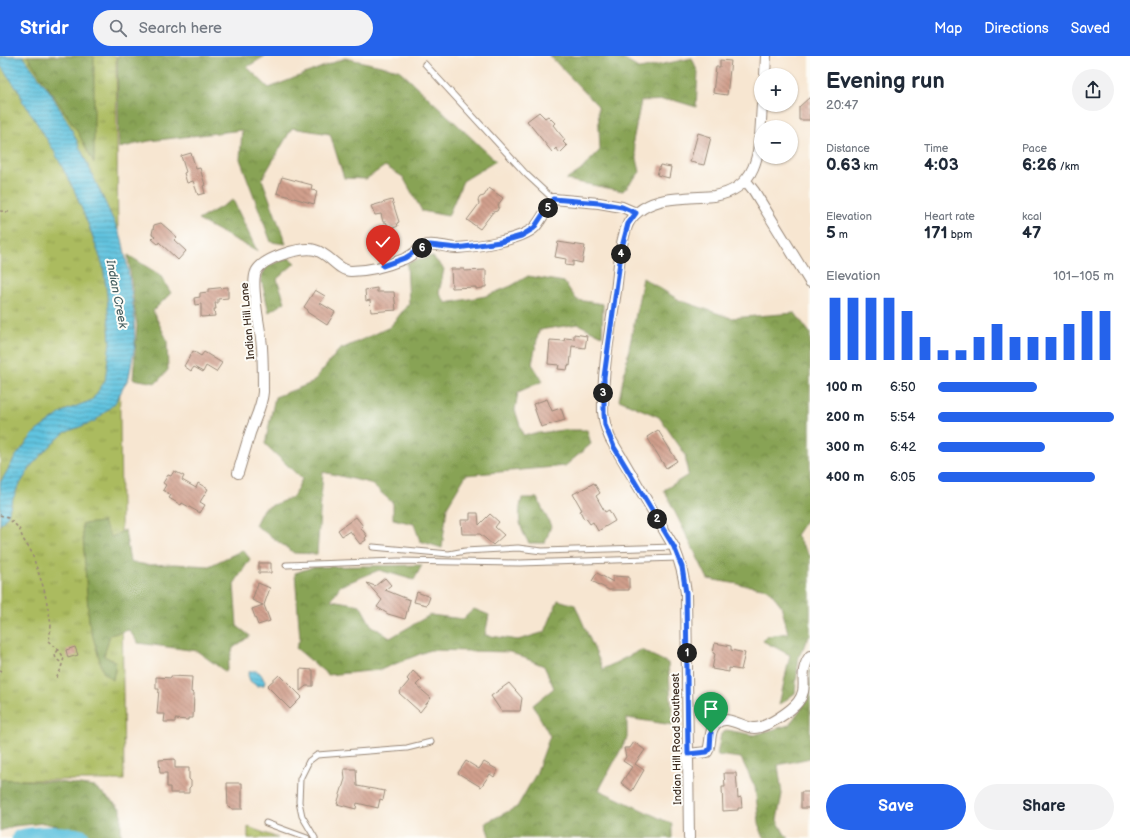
<!DOCTYPE html>
<meta charset="utf-8">
<style>
body{margin:0;font-family:"Balsamiq Sans",sans-serif;background:#f2f2f3;color:#1f2937;height:100vh;display:flex;flex-direction:column;font-size:15px;white-space:nowrap}
*{box-sizing:border-box;margin:0}
p{font-size:13px;color:#747a83}
.icon{flex:none;width:22px;height:22px;fill:none;stroke:currentColor;stroke-width:2;stroke-linecap:round;stroke-linejoin:round}
.map{position:relative;flex:1;overflow:hidden}
.sheet{display:flex;flex-direction:column;background:#fff;width:320px}
.sheet>*{flex:none}
.buttons{position:absolute;left:754px;top:12px;display:grid;gap:8px}
.buttons a{display:grid;place-items:center;width:44px;height:44px;border-radius:50%;background:#fff;box-shadow:0 1px 3px #0004;font-size:20px}
.pin{position:absolute;display:grid;place-items:center;width:34px;height:34px;color:#fff;margin:-41px -17px;border-radius:50% 50% 50% 0;rotate:-45deg;box-shadow:0 0 4px #0007}
.pin .icon{rotate:45deg}
.km{position:absolute;width:20px;height:20px;margin:-10px;border-radius:50%;background:#222;color:#fff;font-size:11px;line-height:20px;text-align:center}
.round{display:grid;place-items:center;flex:none;width:42px;height:42px;border-radius:21px;background:#f2f2f3}
.summary{display:flex;align-items:center;justify-content:space-between;height:68px;padding:0 16px}
h1{font-size:22px;font-weight:800;line-height:30px}
.metrics{display:grid;grid-template-columns:repeat(3,1fr);gap:6px;height:68px;padding:4px 16px}
.metrics div{display:grid;align-content:center}
.metrics b{font-size:17px;font-weight:800}
.metrics small{font-size:11px;font-weight:400}
.metrics p{font-size:11px}
.chart{height:112px;padding:8px 16px}
.chart p{display:flex;justify-content:space-between}
.chart svg{width:100%;height:72px;margin-top:4px;stroke:#2563eb;stroke-width:6}
.primary-button{display:flex;gap:8px;margin-top:auto;padding:8px 16px}
.primary-button a{flex:1;height:46px;border-radius:24px;background:#2563eb;color:#fff;font-size:16px;font-weight:800;line-height:46px;text-align:center}
.primary-button a+a{background:#f2f2f3;color:#1f2937}
ul{padding:0 16px;list-style:none;font-size:13px}
li{display:grid;grid-template-columns:64px 48px 1fr;align-items:center;height:30px}
li i{height:10px;border-radius:5px;background:#2563eb}
header{display:flex;align-items:center;gap:24px;box-sizing:border-box;height:56px;padding:0 20px;background:#2563eb;color:#fff}
header strong{font-size:19px}
nav{display:flex;gap:22px;margin-inline-start:auto;font-size:14px}
.search{width:280px;height:36px;background:#f2f2f3;display:flex;align-items:center;gap:10px;box-sizing:border-box;padding:0 14px;border-radius:22px;color:#747a83;font-size:15px}
main{display:flex;flex:1;min-height:0}
.map>svg:first-child{display:block}
.grass{fill:url(#grass-tufts);stroke:#73723e}
.forest{fill:url(#forest-crowns);stroke:#62663a}
.park{fill:url(#park-crowns);stroke:#73723e}
.water{fill:url(#water-rules);stroke:#4e767e}
.lines{fill:none;stroke-linecap:round;stroke-linejoin:round}
.river{stroke:#61c3df;stroke-width:17}
.building{fill:url(#building-back-hatch)}
.service-casing{stroke:#998878;stroke-width:7}
.minor-casing{stroke:#998878;stroke-width:12}
.path{stroke:#998878;stroke-width:1.5;stroke-dasharray:3 3;stroke-linecap:butt}
.service{stroke:#fff;stroke-width:5}
.minor{stroke:#fff;stroke-width:10}
.route-casing{stroke:#fff;stroke-width:8}
.route{stroke:#2563eb;stroke-width:5}
.labels{text-anchor:middle;stroke-width:4;stroke-linejoin:round;paint-order:stroke}
.street-label{font-size:11px;fill:#3b2a1e;stroke:#fdfcf7}
.water-label{font-size:12px;font-style:italic;fill:#486062;stroke:#fdfcf7}
</style>
<header>
<strong>Stridr</strong>
<div class="search"><svg class="icon" aria-label="search" viewBox="0 0 24 24"><circle cx="10" cy="10" r="6"/><path d="M15 15l6 6"/></svg>Search here</div>
<nav><a>Map</a><a>Directions</a><a>Saved</a></nav>
</header>
<main>
<div class="map">
<svg width="810" height="782" viewBox="0 0 810 782">
<defs>
<pattern id="grass-tufts" width="24" height="20" patternUnits="userSpaceOnUse"><rect width="24" height="20" fill="#abbb5e"/><path d="M3 7l-1-3M5 7V3M7 7l1-3M15 17l-1-3M17 17v-4M19 17l1-3" fill="none" stroke="#8c984d"/></pattern>
<pattern id="forest-crowns" width="20" height="18" patternUnits="userSpaceOnUse"><rect width="20" height="18" fill="#88a355"/><path d="M2 6a3 3 0 1 1 6 0M12 15a3 3 0 1 1 6 0" fill="none" stroke="#708546"/></pattern>
<pattern id="park-crowns" width="20" height="18" patternUnits="userSpaceOnUse"><rect width="20" height="18" fill="#abbb5e"/><path d="M2 6a3 3 0 1 1 6 0M12 15a3 3 0 1 1 6 0" fill="none" stroke="#8c984d"/></pattern>
<pattern id="water-rules" width="6" height="5" patternUnits="userSpaceOnUse"><rect width="6" height="5" fill="#61c3df"/><path d="M0 2.5h6" fill="none" stroke="#519fb4"/></pattern>
<pattern id="building-back-hatch" width="6" height="6" patternUnits="userSpaceOnUse"><rect width="6" height="6" fill="#d09f8c"/><path d="M-1 5l2 2M0 0l6 6M5-1l2 2" fill="none" stroke="#aa8272"/></pattern>
</defs>
<rect width="100%" height="100%" fill="#fdfcf7"/>
<filter id="ink" filterUnits="userSpaceOnUse"><feTurbulence type="fractalNoise" baseFrequency=".025" numOctaves="2"/><feDisplacementMap in="SourceGraphic" scale="8" xChannelSelector="R" yChannelSelector="G"/><feConvolveMatrix kernelMatrix="1 2 1 2 8 2 1 2 1" color-interpolation-filters="sRGB"/></filter>
<filter id="wash" filterUnits="userSpaceOnUse"><feTurbulence type="fractalNoise" baseFrequency=".012" numOctaves="4" result="noise"/><feDisplacementMap in="SourceGraphic" scale="16" xChannelSelector="R" yChannelSelector="G"/><feGaussianBlur stdDeviation="0.9" result="paint"/><feColorMatrix in="noise" values="0 0 0 0 0 0 0 0 0 0 0 0 0 0 0 0 0 1.4 0 .05"/><feComposite in="paint" operator="in"/></filter>
<g filter="url(#wash)">
<rect width="100%" height="100%" fill="#f7e6d1"/>
<path class="grass" d="M0,0H116L124,724H0Z"/>
<path class="forest" d="M27,0H94V107L76,73Z
M117,0H265L247,11L269,32L345,2L399,14L496,105L463,125L448,160L422,155L403,121L385,110L366,123L344,122L330,78L292,72L262,123L286,188L271,186L240,103L242,74L149,85L119,92Z
M550,0H618L640,13L692,2L698,16L696,51L673,44L641,45L633,85L640,116L623,135L566,124L580,115L600,94L598,50Z
M233,144L257,195L198,164Z
M128,199L160,219L171,237L153,255L167,284L168,314L156,327L133,323L137,270Z
M432,200L444,213L439,237L446,247L486,240L511,230L528,220L564,226L577,244L603,248L602,280L578,268L539,274L532,308L543,325L518,336L515,354L523,379L563,374H587L591,388L565,410L466,419L447,451L442,492L420,485L414,468L393,463V447L370,427L323,416L317,498L294,497L255,469L263,453L293,441L302,423L265,388L275,341L312,327L339,294L390,271L409,247L407,207Z
M289,202L295,207L277,223L285,246L269,256L261,222L267,210Z
M643,222L679,244L731,262L795,257L810,277V463H807L796,479L810,500V579L799,600L795,637L779,649L790,599L763,585L767,580L788,577L781,549L768,533L708,523L664,434L688,419L685,398L659,361L619,344Z
M522,442H537L551,470L545,487H529C519,472 517,460 522,442Z
M103,466L111,481L125,474L130,506L148,509L174,508L209,510L243,494L250,503L234,528L237,570L250,580L233,592L226,616L197,595L138,587L129,574L110,579L104,600L116,606L113,624L103,616L89,567L82,468Z
M422,509L414,524L379,514L340,530L331,544L360,549L371,569L390,582L430,559L463,563L474,553L489,559L485,579L518,584L545,576L558,544L575,549L603,613L641,594L668,607L673,669L627,662V682L599,734L672,768V782H490L485,767L517,751L536,718L550,680L533,649L554,632L544,610L510,596L430,594L380,614L328,619L296,592L300,583L295,517L313,511Z
M810,614V702L778,709L782,738L777,764L784,777L789,782H765L760,775L755,731L741,702L717,699L721,678L727,674L754,679L789,669L808,643Z
M0,723L58,726L95,731L121,753V782H105L44,767L14,770L0,775Z"/>
<path class="park" d="M248,771L278,782H248Z"/>
<path class="water" d="M0,0H23L50,36L70,70L122,183L128,213L134,257L135,289L129,321L115,347L95,365L64,377L45,395L32,409L17,433L11,448L8,459L0,469V427L16,400L35,376L64,355L92,344L105,325L110,286L107,239L103,210L90,173L75,136L54,95L25,48L22,45L20,37L0,9Z
M252,615C261,614 261,619 265,626L264,629L257,630L250,625L248,619L249,616Z"/>
<g class="lines">
<path class="river" d="M20,782C40,778 62,777 82,782"/>
</g>
<g id="blocks">
<path class="building" d="M720,4L731,5L727,39L713,37L716,11H720Z
M810,41V64H799V51Z
M539,56L545,62L548,60L555,67L553,69L565,84L563,86L567,90L560,97L556,92L552,96L527,65Z
M698,77L711,81L704,109L690,106Z
M191,97L196,113L200,112L205,129L203,130L205,137L198,139L193,125L187,127L184,117L186,116L181,100Z
M660,109L671,111L669,122L657,119Z
M282,121L312,129L311,134L317,135L314,148L277,137Z
M489,132L503,142L498,149L499,151L497,155L493,156L480,173L467,164L479,148L478,144L480,141L484,140Z
M392,144L399,166L397,167L398,170L391,173L390,170H388L386,166H383L381,158L375,159L371,150Z
M161,167L177,181L174,184L186,195L178,204L159,186L158,188L152,183L155,180L152,178L154,169Z
M558,186L585,190L582,207L573,205V210L565,209L566,203L555,201Z
M451,213H464V215L486,214V231H483V232L476,233V231L452,232Z
M228,231V242L218,243V247H215L216,253H214L215,260L201,261V248L195,249L194,242L200,241V237L208,236V233Z
M377,232V236H394L396,254L371,256L370,244L366,245L365,234Z
M315,234L325,240L320,247L335,256L327,269L307,256L308,254L304,251Z
M574,278L587,280L585,292L572,290L570,310L568,309L567,314L558,313L559,309L548,308L550,284L564,285L565,282L574,283Z
M193,295L201,300L204,296L222,307L216,316L206,310L203,316L194,311L191,315L184,310Z
M547,343L552,355L561,352L565,364L541,371L533,348Z
M658,374L677,405L666,412L647,381Z
M174,415L184,420L182,424L196,432L198,427L208,433L200,446L205,449L200,457L182,447L181,449L169,442L171,439L163,434L166,429L163,427L168,419L171,420Z
M594,427L600,437L596,440L605,456L609,454L615,465L598,475L593,466L590,468L586,462L584,463L580,455L582,454L573,438Z
M470,457H478L479,469L490,458L499,466L495,471L504,479L493,489L480,478H462L461,464H470Z
M356,461L363,470L361,472L367,480L365,482L366,484L360,488L350,475L342,480L338,474Z
M259,507H271V517H259Z
M597,517L613,526V520L629,521V534H609L592,525Z
M385,522L391,529L385,534L410,544L405,563L388,558L377,551L382,544L367,527L375,530Z
M258,527L270,532L264,549L270,565L258,569L252,553L263,549L252,544Z
M417,536L430,541L427,549L414,546Z
M715,587L731,590V594L745,597L741,614L729,612V616L712,613L715,598L713,597Z
M75,591L78,599L68,602L66,594Z
M300,613L313,614V630H306L300,635Z
M413,615L422,623L416,629L431,642L420,656L399,637L409,625L407,623Z
M279,619L284,624V623L302,641L290,653L267,630Z
M171,620L192,621L191,636L194,637L193,662H188V664L175,663V666H164L165,658H157L159,633H156V621L171,622Z
M509,627L522,642L520,655H501L491,640Z
M634,686L645,694L635,708L644,714L632,735L621,727L632,711L623,705L626,701L624,692H630Z
M175,703V712H189V723L191,725V730L189,732V737H170V731H167V717H160L159,704Z
M466,705L479,713L484,706L498,714L494,721L490,718L481,731L458,717Z
M344,713H356L357,730L385,735L383,744L380,743L378,752L357,747L356,753L337,748L345,723Z
M724,717H736L738,742L741,741L742,752H738V754L723,755L722,731H725Z
M227,727H242V753H232V752L228,751Z
M801,736H810V752H801Z"/>
</g>
</g>
<g filter="url(#ink)">
<use href="#blocks" fill-opacity="0" stroke="#998878" stroke-width="1"/>
<g class="lines">
<g class="service-casing">
<path id="service" d="M425,8L526,118L553,143
M373,491L449,498L465,495L518,492L542,495L674,491
M286,509L398,505L520,507L678,502
M266,767L307,782
M315,782L302,760L299,746L300,723L309,705L317,699L407,692L431,686"/>
</g>
<g class="minor-casing">
<path id="minor" d="M765,19L766,0
M746,125L754,135L810,226
M238,417C242,404 246,390 250,377C255,363 262,350 263,336C263,321 263,306 262,291C261,275 250,229 256,216C262,202 302,190 315,194C330,198 338,215 351,215C368,215 387,210 404,203C412,200 419,192 427,189C436,187 447,192 457,192C475,191 522,184 535,171C542,163 547,152 553,143L599,147L622,151L636,157
M688,698L707,696C712,688 708,675 716,668C726,657 743,672 754,672C766,672 791,655 798,646C807,634 802,627 804,614C805,609 807,604 810,600
M689,782L686,537C684,520 680,506 674,491L610,382C606,373 604,365 603,356C602,315 610,275 616,235C619,214 619,190 627,170C629,165 634,159 638,156C651,145 667,143 684,142C693,141 704,141 714,140C763,132 759,88 762,49"/>
</g>
<path class="path" d="M0,155L9,156
M0,459L8,462L19,472L23,483L31,495L44,533L49,557L51,569L49,586
M48,585L59,594L64,602L60,615L56,623
M58,594L55,599L56,603L62,607
M0,614L2,615"/>
<use href="#service" class="service"/>
<use href="#minor" class="minor"/>
</g>
</g>
<g class="lines" filter="url(#ink)">
<g class="route-casing">
<path id="route" d="M383,210L405,202L424,190L430,189L457,192L500,186L521,180L534,172L553,143L599,147L622,151L636,157L628,168L622,191L604,321V358L605,369L614,391L674,491L682,511L686,537L688,698L707,696L710,692L711,677"/>
</g>
<use href="#route" class="route"/>
</g>
<g class="labels">
<g class="street-label">
<text transform="translate(247 265) rotate(-95)" y="4">Indian Hill Lane</text>
<text transform="translate(676 683) rotate(-91)" y="4">Indian Hill Road Southeast</text>
</g>
<g class="water-label">
<text transform="translate(117 238) rotate(79)" y="4">Indian Creek</text>
</g>
</g>
</svg>
<div class="buttons">
<a>+</a>
<a>−</a>
</div>
<div class="pin" style="left:711px;top:677px;background:#1e9e55"><svg class="icon" aria-label="arrive" viewBox="0 0 24 24"><path d="M6 21V4h12l-3 4 3 4H6"/></svg></div>
<div class="pin" style="left:383px;top:210px;background:#d93025"><svg class="icon" aria-label="check" viewBox="0 0 24 24"><path d="M5 12l5 5 9-10"/></svg></div>
<b class="km" style="left:687px;top:597px">1</b>
<b class="km" style="left:657px;top:463px">2</b>
<b class="km" style="left:603px;top:337px">3</b>
<b class="km" style="left:621px;top:198px">4</b>
<b class="km" style="left:548px;top:152px">5</b>
<b class="km" style="left:422px;top:192px">6</b>
</div>
<section class="sheet">
<div class="summary"><div><h1>Evening run</h1><p>20:47</p></div><a class="round"><svg class="icon" aria-label="share" viewBox="0 0 24 24"><path d="M12 15V3M7 8l5-5 5 5M5 13v7h14v-7"/></svg></a></div>
<div class="metrics">
<div><p>Distance</p><b>0.63<small> km</small></b></div>
<div><p>Time</p><b>4:03</b></div>
<div><p>Pace</p><b>6:26<small> /km</small></b></div>
</div>
<div class="metrics">
<div><p>Elevation</p><b>5<small> m</small></b></div>
<div><p>Heart rate</p><b>171<small> bpm</small></b></div>
<div><p>kcal</p><b>47</b></div>
</div>
<div class="chart"><p><span>Elevation</span>101–105 m</p>
<svg viewBox="0 0 160 44" preserveAspectRatio="none"><path d="M5 44V6M15 44V6M25 44V6M35 44V6M45 44V14M55 44V30M65 44V38M75 44V38M85 44V30M95 44V22M105 44V30M115 44V30M125 44V30M135 44V22M145 44V14M155 44V14"/></svg>
</div>
<ul>
<li><b>100 m</b>6:50<i style="width:56%"></i></li>
<li><b>200 m</b>5:54<i style="width:100%"></i></li>
<li><b>300 m</b>6:42<i style="width:61%"></i></li>
<li><b>400 m</b>6:05<i style="width:89%"></i></li>
</ul>
<div class="primary-button"><a>Save</a><a>Share</a></div>
</section>
</main>
